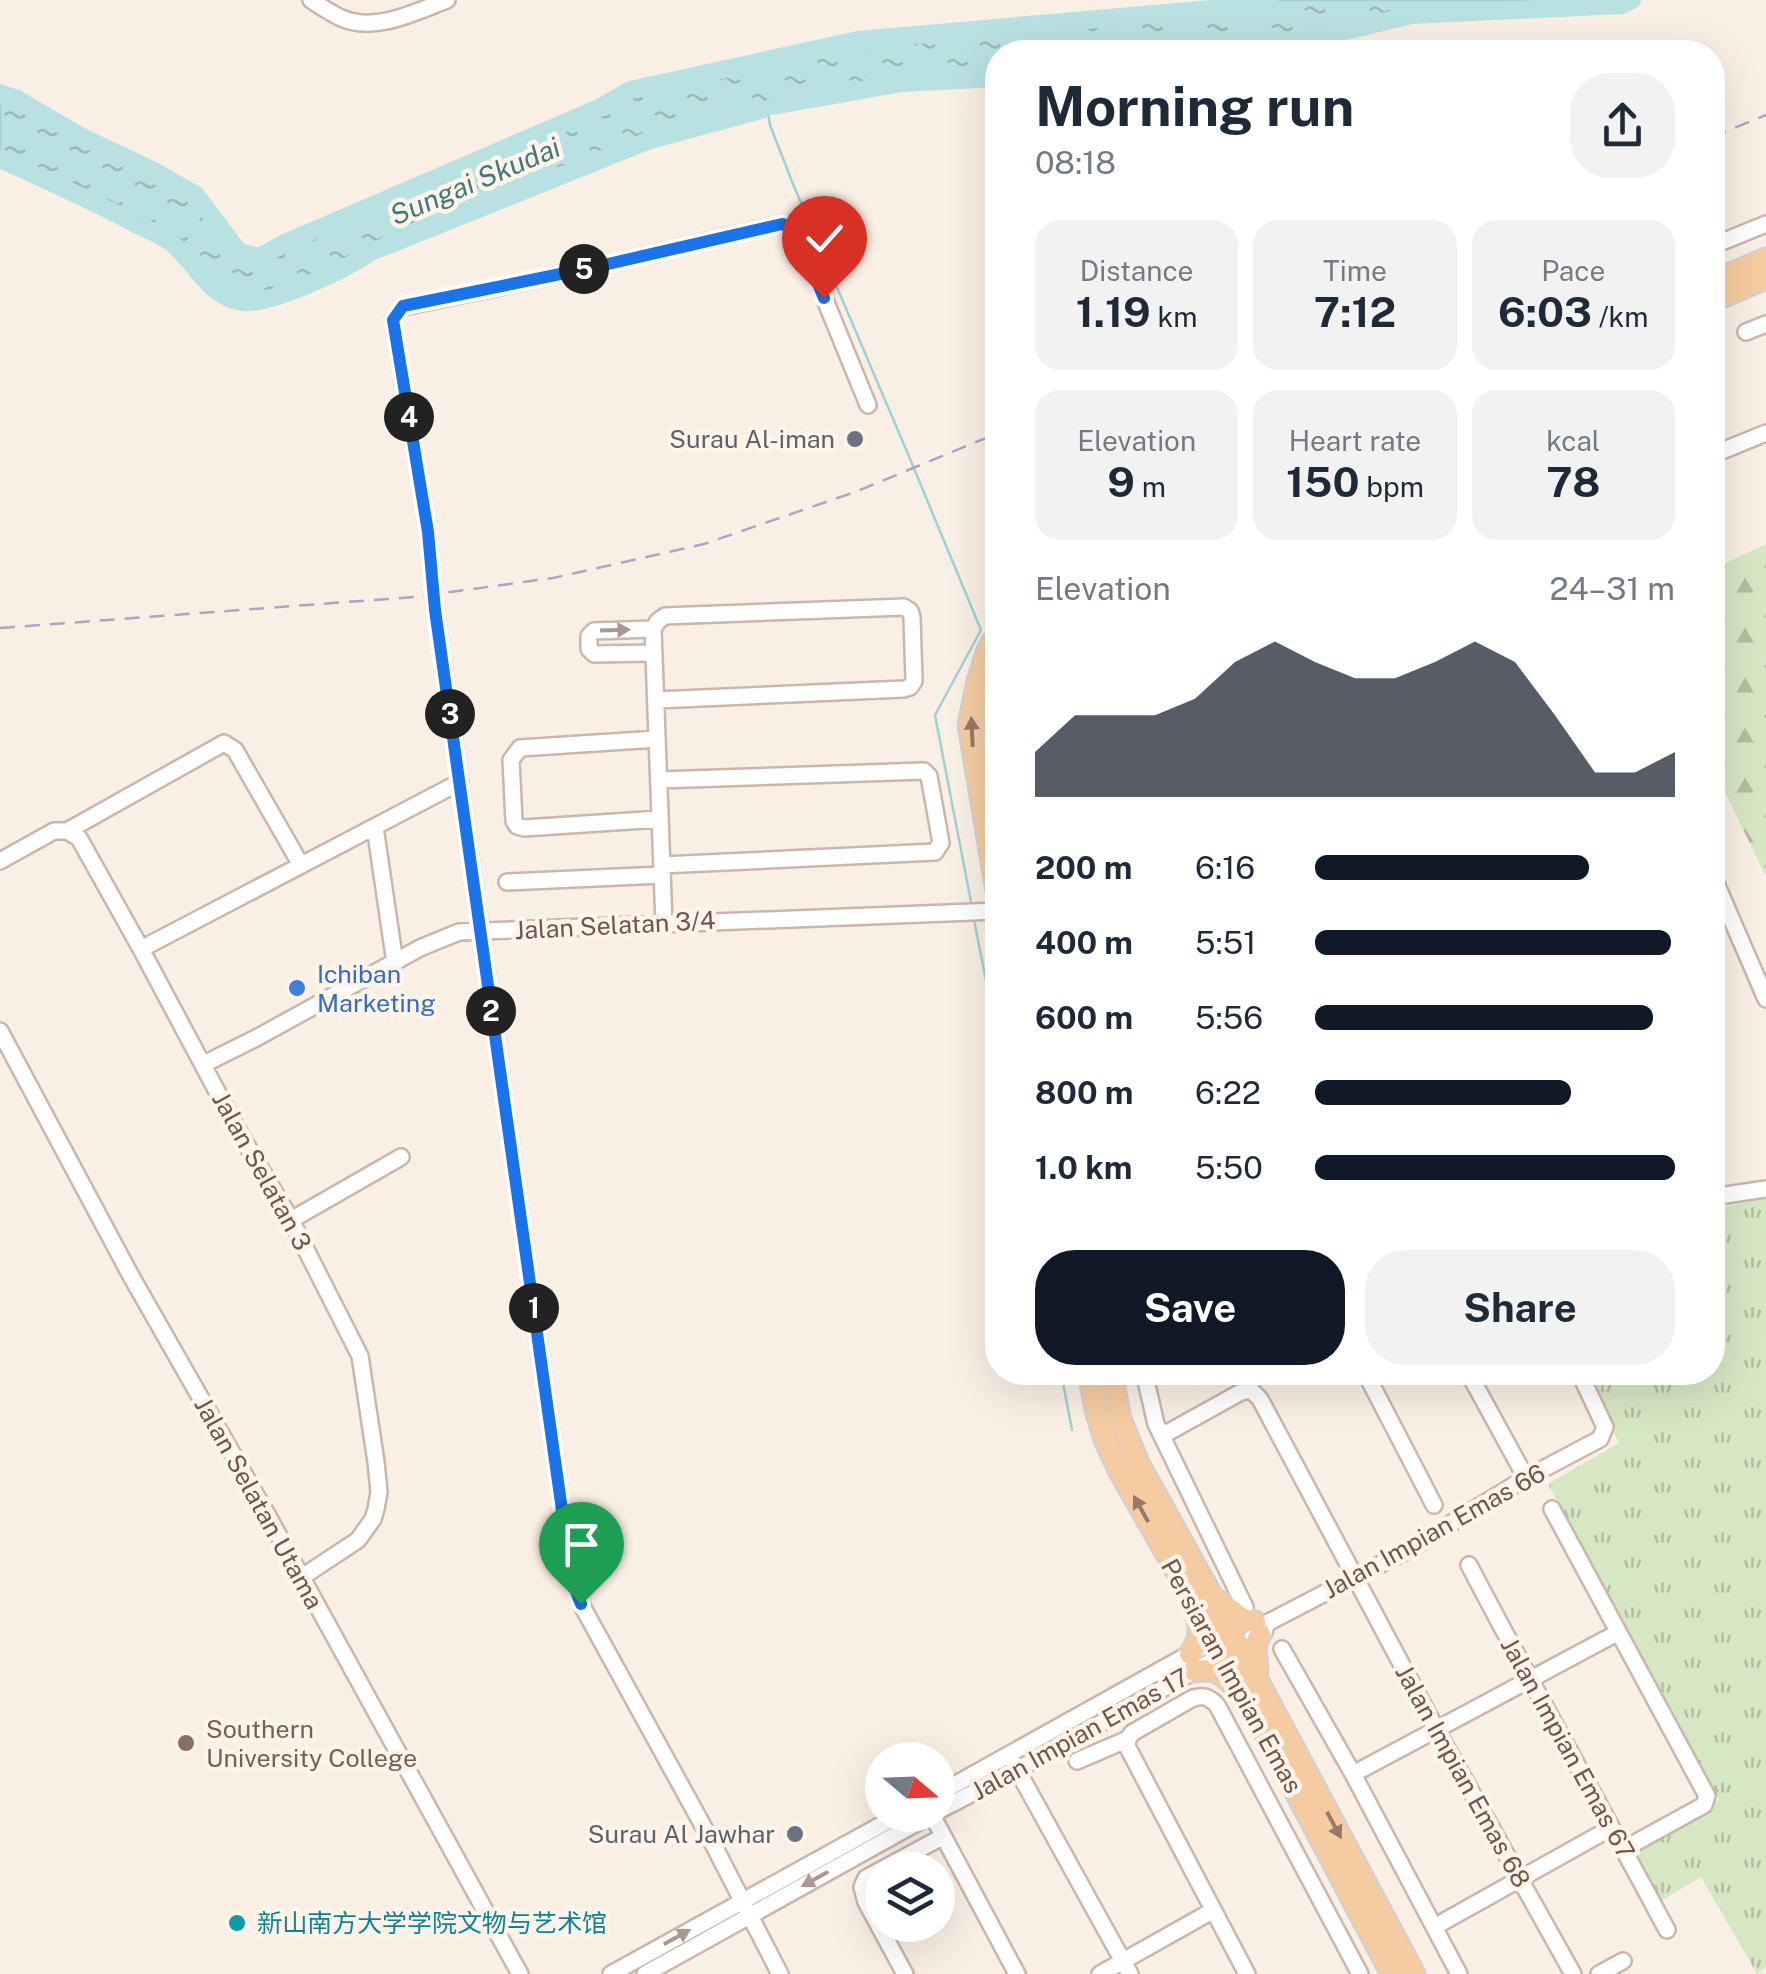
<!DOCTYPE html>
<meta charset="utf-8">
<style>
body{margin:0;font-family:"Public Sans","Noto Sans SC",sans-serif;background:#f2f2f3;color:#1f2937;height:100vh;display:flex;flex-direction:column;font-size:38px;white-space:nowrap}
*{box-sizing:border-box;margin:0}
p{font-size:32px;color:#747a83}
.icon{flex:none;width:55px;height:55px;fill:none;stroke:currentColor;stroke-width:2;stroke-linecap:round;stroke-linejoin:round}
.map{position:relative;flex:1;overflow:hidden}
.sheet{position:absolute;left:985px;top:40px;width:740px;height:1345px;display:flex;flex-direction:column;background:#fff;border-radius:40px;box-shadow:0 10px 40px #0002}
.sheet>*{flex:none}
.needle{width:65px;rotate:109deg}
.fabs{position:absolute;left:865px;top:1742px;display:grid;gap:20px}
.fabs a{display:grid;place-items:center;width:90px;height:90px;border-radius:50%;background:#fff;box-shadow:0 10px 40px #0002;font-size:50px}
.pin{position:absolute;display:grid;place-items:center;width:85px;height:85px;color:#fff;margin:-102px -42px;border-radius:50% 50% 50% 0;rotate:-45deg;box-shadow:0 0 10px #0007}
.pin .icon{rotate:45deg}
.km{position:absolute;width:50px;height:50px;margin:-25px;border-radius:50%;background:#222;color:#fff;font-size:28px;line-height:50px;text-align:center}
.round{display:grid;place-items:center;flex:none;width:105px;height:105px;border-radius:40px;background:#f2f2f3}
.headline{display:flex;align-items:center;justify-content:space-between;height:170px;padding:0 50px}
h1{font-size:55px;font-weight:700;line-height:75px}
.stats{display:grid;grid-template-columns:repeat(3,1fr);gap:15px;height:170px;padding:10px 50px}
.stats div{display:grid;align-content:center;border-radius:25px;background:#f2f2f3;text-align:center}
.stats b{font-size:42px;font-weight:700}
.stats small{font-size:28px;font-weight:400}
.stats p{font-size:28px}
.chart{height:280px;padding:20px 50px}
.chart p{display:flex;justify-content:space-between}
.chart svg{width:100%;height:180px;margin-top:10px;fill:#111827;opacity:.7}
.button{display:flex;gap:20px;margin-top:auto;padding:20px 50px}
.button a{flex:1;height:115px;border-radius:40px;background:#111827;color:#fff;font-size:40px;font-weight:700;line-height:115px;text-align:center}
.button a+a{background:#f2f2f3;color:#1f2937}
ul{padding:0 50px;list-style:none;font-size:32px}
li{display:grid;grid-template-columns:160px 120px 1fr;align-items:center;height:75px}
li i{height:25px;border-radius:12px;background:#111827}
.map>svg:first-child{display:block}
.grass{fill:url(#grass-tufts)}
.forest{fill:url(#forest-firs)}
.water{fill:url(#water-ripples);stroke:#a1d1d3;stroke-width:2.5}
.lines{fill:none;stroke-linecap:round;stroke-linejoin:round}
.stream{stroke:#a1d1d3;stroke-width:2.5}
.river{stroke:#bae1e2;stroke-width:18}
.minor-casing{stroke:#cbb6ab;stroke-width:20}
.major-casing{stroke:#d7cfcd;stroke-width:25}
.minor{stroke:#fff;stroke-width:15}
.major{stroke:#f5cca1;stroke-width:20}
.rail{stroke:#b1a4c3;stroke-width:2.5;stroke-dasharray:15 10;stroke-linecap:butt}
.oneway{fill:#aa9993}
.oneway2{fill:#997965}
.route-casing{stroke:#fff;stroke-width:20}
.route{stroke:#1a73e8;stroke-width:12}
.worship-dot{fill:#6b7280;stroke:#fef4ea;stroke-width:4}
.shop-dot{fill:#3f7fe0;stroke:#fef4ea;stroke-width:4}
.education-dot{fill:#8d6e63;stroke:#fef4ea;stroke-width:4}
.culture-dot{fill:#0f9aa8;stroke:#fef4ea;stroke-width:4}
.labels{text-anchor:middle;stroke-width:9;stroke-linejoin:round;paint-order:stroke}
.worship-label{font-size:25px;fill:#5b616d;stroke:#fef4ea;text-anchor:end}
.street-label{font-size:25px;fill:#71554b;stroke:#fef4ea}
.shop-label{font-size:25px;fill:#366cbe;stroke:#fef4ea;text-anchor:start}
.education-label{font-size:25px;fill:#785e54;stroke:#fef4ea;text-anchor:start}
.culture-label{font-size:25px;fill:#0d838f;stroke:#fef4ea;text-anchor:start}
.water-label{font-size:28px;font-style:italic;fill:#43797c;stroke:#fef4ea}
</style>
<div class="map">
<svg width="1766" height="1974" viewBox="0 0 1766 1974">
<defs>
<pattern id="grass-tufts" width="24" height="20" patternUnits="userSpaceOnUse" patternTransform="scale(2.5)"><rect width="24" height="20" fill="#d6e7c4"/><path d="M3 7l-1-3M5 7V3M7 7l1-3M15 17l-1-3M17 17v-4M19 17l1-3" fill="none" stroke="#b2bea1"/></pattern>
<pattern id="forest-firs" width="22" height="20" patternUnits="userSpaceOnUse" patternTransform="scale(2.5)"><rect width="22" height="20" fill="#d6e7c4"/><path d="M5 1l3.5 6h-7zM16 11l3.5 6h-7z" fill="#b2bea1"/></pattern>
<pattern id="water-ripples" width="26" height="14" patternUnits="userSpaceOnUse" patternTransform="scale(2.5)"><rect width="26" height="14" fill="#bae1e2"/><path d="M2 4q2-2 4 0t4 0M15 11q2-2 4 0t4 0" fill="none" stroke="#9cb9b9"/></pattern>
</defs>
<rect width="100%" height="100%" fill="#faefe4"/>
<path class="grass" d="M1766,1198V1967L1757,1974L1701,1877L1658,1903L1629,1848L1719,1800L1626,1625L1548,1484L1619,1443L1584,1373L1712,1372L1713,1209Z"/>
<path class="forest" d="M1766,544V877L1713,767V569Z"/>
<path class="water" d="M1269,0H1632L1622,5L1412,15L1324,36L1282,52H998L997,78L902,83L773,106L650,140L371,252C347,269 271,305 243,302C211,299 195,263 173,244C162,235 145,229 132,222C89,199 45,179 0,159V93L17,99L82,137L156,172L196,195L239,252L259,257L287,242L599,108L630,90L858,40L1256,5Z"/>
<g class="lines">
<path class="stream" d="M767,107L770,125L793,184L908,454L981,630L935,715L972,907
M974,920L998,1041
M1061,1372L1072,1430"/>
<path class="river" d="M1282,52L1324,36L1412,15L1622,5L1632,0
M0,93L17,99L82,137L156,172L196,195L239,252L259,257L287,242L599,108L630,90L858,40L1256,5L1269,0
M773,106L902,83L998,78
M0,159C44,179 89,199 132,222C145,229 162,235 173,244C195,263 211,299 243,302C271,305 347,269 371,252L650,140L761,110"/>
<g class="minor-casing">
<path id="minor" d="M311,0C320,6 329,12 339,17C373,34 415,12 447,0
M1712,246L1766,224
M1746,332L1766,324
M1712,455L1766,433
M653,629L594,631L589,636V649L594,654L654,653
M656,700L904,689L910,687L914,681L912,617L910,611L904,607L665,616L658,621L653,629L664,923
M657,739L520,748L511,760L514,821L517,826L524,828L660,819
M659,780L924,771L929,776L941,843L935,852L662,865
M375,827L395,963
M67,831L224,743L235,750L301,865
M0,861L54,831H67L79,838L141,949L236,1127L291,1220L360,1356L376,1462L379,1492L376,1509L373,1519L358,1540L302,1577
M1712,874L1766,999
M507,882L662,875
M141,949L460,782
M0,1031L131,1276L269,1518L520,1974
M204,1064L258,1037L420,948L459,932L998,911
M1712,1197L1766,1189
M291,1220L401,1157
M1144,1372L1156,1424L1245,1607
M1246,1372L1251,1390L1260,1399L1436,1729L1573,1974
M1365,1372L1434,1505
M1468,1372L1526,1478
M1160,1431L1167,1433L1241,1392L1251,1390
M1552,1509L1707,1796L1704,1805L1624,1849
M1469,1565C1533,1688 1602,1808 1667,1930
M1252,1638L1264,1632L1267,1623L1404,1552L1526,1478L1600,1439L1605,1427L1579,1372
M1282,1649L1353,1774L1459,1974
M1077,1761L1128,1739
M1014,1764L1130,1974
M1353,1774L1617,1633
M938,1794L1200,1648
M938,1811L1017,1770L1232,1650
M932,1815L1017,1974
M1434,1927L1611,1828
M611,1974L899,1815
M645,1974L931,1815
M780,1974L713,1844L581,1604L572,1581L435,609L428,532L393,320L403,307L595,267L781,224L796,229L868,405
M905,1974L866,1902L862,1887L866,1878L942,1837
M1100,1974L1212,1911
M1247,1974L1127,1746L1128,1739L1132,1733L1193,1698C1204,1695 1209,1697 1217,1705L1360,1974
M1599,1974L1623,1961"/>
</g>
<g class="major-casing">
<path id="major" d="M1712,282L1766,259
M1712,301L1766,278
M998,633L988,650L978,681L969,725L998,897
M998,683L991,727L998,773
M1089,1372L1096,1410L1105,1440L1119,1470L1215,1639L1392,1974
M1111,1372L1120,1419L1138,1463L1231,1631L1414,1974
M1219,1601L1243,1619L1255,1622
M1190,1654C1201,1640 1200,1630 1197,1613
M1194,1671C1217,1668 1220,1672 1236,1688
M1257,1671L1255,1646L1260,1634"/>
</g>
<use href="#minor" class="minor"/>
<use href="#major" class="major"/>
<path class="rail" d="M1712,137L1766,115
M0,628L414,597L553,578L704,544L855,492L998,433"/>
</g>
<defs><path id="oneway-solid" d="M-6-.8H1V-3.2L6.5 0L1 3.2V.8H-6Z" transform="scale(2.5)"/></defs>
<g class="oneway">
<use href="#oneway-solid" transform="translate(615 630) rotate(-2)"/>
<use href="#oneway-solid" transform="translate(815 1879) rotate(151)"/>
<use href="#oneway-solid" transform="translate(677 1937) rotate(-29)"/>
</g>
<g class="oneway2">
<use href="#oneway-solid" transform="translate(972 732) rotate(-93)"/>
<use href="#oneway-solid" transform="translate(1141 1509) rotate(-119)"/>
<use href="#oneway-solid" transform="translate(1334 1825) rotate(62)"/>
</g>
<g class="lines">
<g class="route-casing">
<path id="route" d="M581,1604L572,1581L435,610L428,532L393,320L403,306L595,267L782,224L796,229L824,298"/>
</g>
<use href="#route" class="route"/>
</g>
<g class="worship-dot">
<circle cx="855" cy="439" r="10"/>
<circle cx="795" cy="1834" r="10"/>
</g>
<circle class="shop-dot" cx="297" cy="988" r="10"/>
<circle class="education-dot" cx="186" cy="1743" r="10"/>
<circle class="culture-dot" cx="237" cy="1923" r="10"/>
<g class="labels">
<g class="worship-label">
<text x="835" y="448">Surau Al-iman</text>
<text x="775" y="1843">Surau Al Jawhar</text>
</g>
<g class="street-label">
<text transform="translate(615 925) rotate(-3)" y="9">Jalan Selatan 3/4</text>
<text transform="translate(262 1171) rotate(61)" y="9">Jalan Selatan 3</text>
<text transform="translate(259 1503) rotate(61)" y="9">Jalan Selatan Utama</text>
<text transform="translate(1434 1531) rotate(-29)" y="9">Jalan Impian Emas 66</text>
<text transform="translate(1232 1676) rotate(61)" y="9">Persiaran Impian Emas</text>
<text transform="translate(1080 1734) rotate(-29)" y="9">Jalan Impian Emas 17</text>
<text transform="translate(1568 1748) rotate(61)" y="9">Jalan Impian Emas 67</text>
<text transform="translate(1463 1776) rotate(61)" y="9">Jalan Impian Emas 68</text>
</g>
<g class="shop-label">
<text x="317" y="983">Ichiban<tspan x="317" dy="29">Marketing</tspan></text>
</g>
<g class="education-label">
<text x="206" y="1738">Southern<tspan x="206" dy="29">University College</tspan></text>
</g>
<g class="culture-label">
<text x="257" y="1932">新山南方大学学院文物与艺术馆</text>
</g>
<g class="water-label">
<text transform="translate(475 181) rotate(-23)" y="10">Sungai Skudai</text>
</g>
</g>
</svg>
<div class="fabs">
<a><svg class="needle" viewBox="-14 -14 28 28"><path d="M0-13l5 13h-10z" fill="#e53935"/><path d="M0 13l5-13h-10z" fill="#747a83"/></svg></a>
<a><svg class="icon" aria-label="layers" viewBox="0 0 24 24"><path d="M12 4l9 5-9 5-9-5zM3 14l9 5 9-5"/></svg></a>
</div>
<div class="pin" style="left:581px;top:1604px;background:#1e9e55"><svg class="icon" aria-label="arrive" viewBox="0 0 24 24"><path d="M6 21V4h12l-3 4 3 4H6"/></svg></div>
<div class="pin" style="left:824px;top:298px;background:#d93025"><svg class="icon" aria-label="check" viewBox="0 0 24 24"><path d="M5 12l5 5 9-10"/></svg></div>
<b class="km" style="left:534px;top:1308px">1</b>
<b class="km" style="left:491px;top:1011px">2</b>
<b class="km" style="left:450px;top:714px">3</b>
<b class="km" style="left:409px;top:417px">4</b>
<b class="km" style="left:584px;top:269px">5</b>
<section class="sheet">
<div class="headline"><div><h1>Morning run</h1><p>08:18</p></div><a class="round"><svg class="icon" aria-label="share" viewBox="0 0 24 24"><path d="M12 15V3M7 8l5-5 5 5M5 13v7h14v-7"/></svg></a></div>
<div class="stats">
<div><p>Distance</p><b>1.19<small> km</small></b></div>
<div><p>Time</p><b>7:12</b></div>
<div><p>Pace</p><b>6:03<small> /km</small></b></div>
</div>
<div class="stats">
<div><p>Elevation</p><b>9<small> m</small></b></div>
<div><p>Heart rate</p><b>150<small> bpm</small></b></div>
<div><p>kcal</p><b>78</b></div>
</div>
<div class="chart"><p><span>Elevation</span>24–31 m</p>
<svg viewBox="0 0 160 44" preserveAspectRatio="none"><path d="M0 44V33L10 24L20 24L30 24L40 20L50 11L60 6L70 11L80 15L90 15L100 11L110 6L120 11L130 24L140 38L150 38L160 33V44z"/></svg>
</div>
<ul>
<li><b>200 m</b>6:16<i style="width:76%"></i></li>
<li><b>400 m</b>5:51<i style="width:99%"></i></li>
<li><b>600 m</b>5:56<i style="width:94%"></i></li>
<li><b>800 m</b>6:22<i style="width:71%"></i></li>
<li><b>1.0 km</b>5:50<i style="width:100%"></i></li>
</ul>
<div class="button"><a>Save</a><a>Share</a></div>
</section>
</div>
